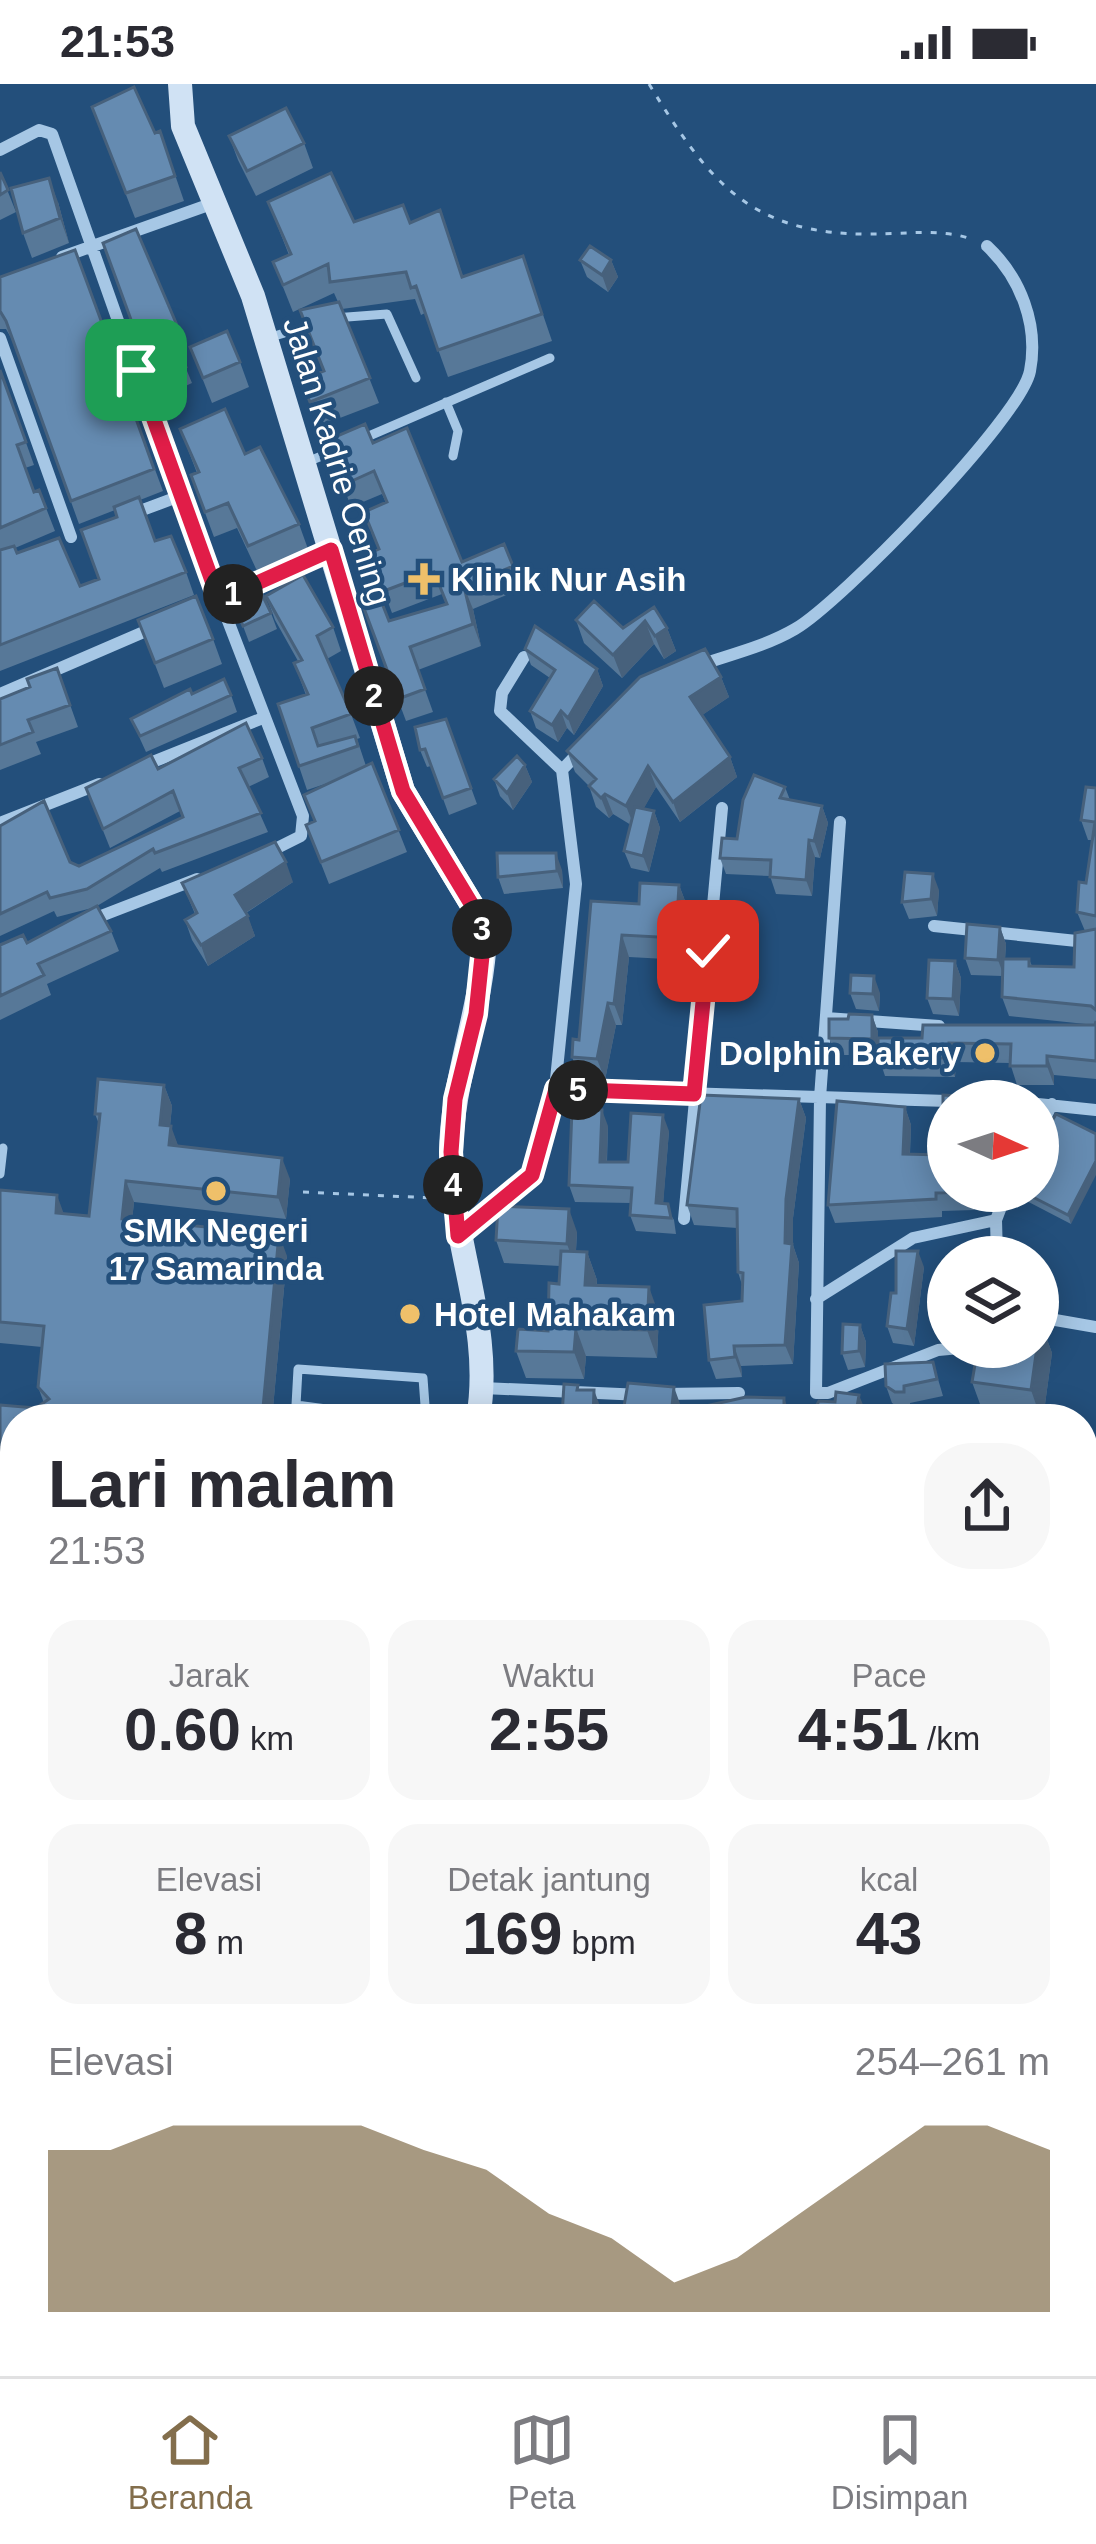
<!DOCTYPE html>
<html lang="id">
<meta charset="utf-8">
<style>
body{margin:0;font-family:Helvetica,sans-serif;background:#f7f7f7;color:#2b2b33;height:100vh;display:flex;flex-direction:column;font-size:45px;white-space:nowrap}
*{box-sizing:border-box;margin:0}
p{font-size:39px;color:#7c7c81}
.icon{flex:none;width:66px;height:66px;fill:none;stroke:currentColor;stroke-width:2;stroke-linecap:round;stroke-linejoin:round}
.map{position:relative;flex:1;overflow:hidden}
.drawer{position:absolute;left:0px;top:1320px;width:1098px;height:972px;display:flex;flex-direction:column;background:#fff;border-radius:48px 48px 0 0;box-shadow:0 6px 30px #0003}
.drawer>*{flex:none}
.needle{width:78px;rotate:93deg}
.tools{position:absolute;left:927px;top:996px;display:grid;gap:24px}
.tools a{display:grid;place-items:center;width:132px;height:132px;border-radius:50%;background:#fff;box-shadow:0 6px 30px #0003;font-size:60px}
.pin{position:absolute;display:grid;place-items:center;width:102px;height:102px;color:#fff;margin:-51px;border-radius:24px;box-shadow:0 6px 18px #0006}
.km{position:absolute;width:60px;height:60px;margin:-30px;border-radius:50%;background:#222;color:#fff;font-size:33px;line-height:60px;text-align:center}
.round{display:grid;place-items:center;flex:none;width:126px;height:126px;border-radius:48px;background:#f7f7f7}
.head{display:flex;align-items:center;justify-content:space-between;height:204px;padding:0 48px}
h1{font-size:66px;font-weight:700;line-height:90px}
.figures{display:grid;grid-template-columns:repeat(3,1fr);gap:18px;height:204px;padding:12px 48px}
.figures div{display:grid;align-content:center;border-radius:30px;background:#f7f7f7;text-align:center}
.figures b{font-size:60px;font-weight:700}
.figures small{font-size:33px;font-weight:400}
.figures p{font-size:33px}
.chart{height:336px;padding:24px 48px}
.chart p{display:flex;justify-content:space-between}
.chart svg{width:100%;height:216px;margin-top:12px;fill:#836e4c;opacity:.7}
.status{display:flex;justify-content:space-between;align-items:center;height:84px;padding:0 60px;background:#fff;direction:ltr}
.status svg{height:33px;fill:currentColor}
.dock{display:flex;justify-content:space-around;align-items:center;height:168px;border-top:3px solid #e1e1e2;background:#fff;font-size:33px;color:#7c7c81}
.dock a{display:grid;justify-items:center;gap:6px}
.dock .current{color:#836e4c}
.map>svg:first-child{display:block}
.water{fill:url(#water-ripples);stroke:#9bc2e6;stroke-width:3}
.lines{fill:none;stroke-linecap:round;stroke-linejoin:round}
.path{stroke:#a6c7e5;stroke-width:3;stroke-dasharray:6 9;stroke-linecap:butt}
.lane{stroke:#a6c7e5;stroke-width:9}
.street{stroke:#a6c7e5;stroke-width:12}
.secondary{stroke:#d0e2f4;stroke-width:24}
.wall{fill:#577898}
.shaded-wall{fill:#47617c}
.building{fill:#658bb1;stroke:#47617c;stroke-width:3}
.route-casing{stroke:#fff;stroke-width:24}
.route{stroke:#e11d48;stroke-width:15}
.poi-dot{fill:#efc06a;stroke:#234f7b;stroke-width:4.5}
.labels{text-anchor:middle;stroke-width:9;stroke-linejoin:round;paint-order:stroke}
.street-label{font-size:33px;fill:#fff;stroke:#234f7b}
.poi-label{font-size:33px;font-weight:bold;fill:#fff;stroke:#234f7b;text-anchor:start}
</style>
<div class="status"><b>21:53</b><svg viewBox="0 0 49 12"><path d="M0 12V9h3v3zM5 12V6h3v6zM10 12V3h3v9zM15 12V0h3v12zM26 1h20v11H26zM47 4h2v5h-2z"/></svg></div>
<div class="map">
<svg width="1096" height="2292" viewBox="0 0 1096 2292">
<defs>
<pattern id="water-ripples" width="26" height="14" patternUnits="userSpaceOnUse" patternTransform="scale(3)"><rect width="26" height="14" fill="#587999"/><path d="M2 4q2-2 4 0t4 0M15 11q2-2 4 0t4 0" fill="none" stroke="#526272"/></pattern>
</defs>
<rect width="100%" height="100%" fill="#234f7b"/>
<path class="water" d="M1083,2213L1096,2215V2292H972L981,2277H1083Z"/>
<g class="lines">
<path class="path" d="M649,0C708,96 749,152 873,150C905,150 944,144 974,156
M303,1108L433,1114"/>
<path class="lane" d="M334,234L387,230L416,294
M271,253L318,239
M446,318L458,347L453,372
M362,355L550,274
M307,378L341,364
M0,1090L3,1064
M478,1332L529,1335
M402,1335L296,1321L298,1285L423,1294L426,1335"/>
<path class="street" d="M0,66L39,46L52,50L180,412L303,732L301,752L267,769
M62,173L211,120
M0,254L71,453
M129,431L180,412
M244,505L329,467
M524,573L502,609L500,627L562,686
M700,581C732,570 766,562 795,545C840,519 1021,334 1030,287C1039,240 1020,193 987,162
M0,610L153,544
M140,683L263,634
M840,738L820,1014L816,1309H828L938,1266L971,1263
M0,739L99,700
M88,837L197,795
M934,842L1096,859
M826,934L939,942
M555,1005L948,1017
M1038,1020L1096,1026
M1038,1048L1052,1020
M684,1135L722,724
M459,1152L532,1091L541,1074L555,1005L576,800L562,686L579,668
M997,1173L996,1136L1007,1107
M816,1215L913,1154L996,1136
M1038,1233L1096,1243
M483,1304L642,1311
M662,1310L739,1309
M1083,1918L1096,1921
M0,1933L15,1915
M1083,2155H1096
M625,2283L629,2277
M745,2292L754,2277
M775,2292L783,2277
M895,2292L906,2277"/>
<path class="secondary" d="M180,0L183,42L253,212L403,707L478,831L485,853C482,928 451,997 451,1071C452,1162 494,1244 478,1335
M361,2292L363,2277
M379,2292L380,2277"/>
</g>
<path class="wall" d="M92,23L155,49L160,47L184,117L135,134Z
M229,52L304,59L313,84L256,112L238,76Z
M0,88L16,128L0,136Z
M58,118L69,159L32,174L23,149Z
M268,118L354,138L410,139L450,153L463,193L523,172L552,257L448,293L425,229L421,231L415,215L342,225L379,319L319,342L301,296L323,287L338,218L334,209L293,228L273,178L289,171Z
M103,159L176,239L181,255L175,258L192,299L168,310L163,298L155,301Z
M580,176H611L618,193L608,208L587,193Z
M0,193L106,250L113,247L136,310L128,313L163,407L140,416L155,457L186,488L194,511L0,587V286L34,381L25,384L34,408L39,406L55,447L15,464L17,469L80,502L99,495L117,433L115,426L79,440L14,259L6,245H0Z
M190,263L240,278L249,303L212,319Z
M180,345L245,370L299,440L308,465L257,487L237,444L214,453L191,391L197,389Z
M373,359L462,478L504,460L521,505L473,525L481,562L418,586L433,628L406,637L359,511L389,537L446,520L442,510L392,529L370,469L379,465L386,419L382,410L351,423L343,401Z
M231,510L271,529L277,545L249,558Z
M266,512L333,543L341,567L327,575L351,630L360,654L357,655L366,682L372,679L407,768L329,800L306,741L314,737L304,711L337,696L307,706L278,620L306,611L294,579L298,577L275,536Z
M654,523L667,544L676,567L664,575L654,560L622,594L584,559L576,536L623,544Z
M138,536L213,555L222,580L164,604Z
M525,565L597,585L603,602L574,651L567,644L558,658L536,644L530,627L550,594L531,581Z
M57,584L78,643L36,658L41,670L0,686V615L30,603Z
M721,593L729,613L702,631L730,673L737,693L680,738L656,703L643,725L654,727L660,744L649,788L631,784L624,767L631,741L613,730L609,734L596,723L589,702L575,688L567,667Z
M192,610L231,611L237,628L146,668L131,635Z
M446,635L477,720L449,731L431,682L427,683L420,666Z
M262,674L269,693L248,703L268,748L162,788L160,784L97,822L111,847L119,867L47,900L51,911L0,936V861L27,859L92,824L57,833L54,827L0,852V742L79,782L182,733L180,727L110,764L86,704L158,685Z
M525,681L532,698L513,726L500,712L494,695Z
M785,703L790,716L822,722L828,739L820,774L815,773L812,812L776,810L770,792L726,790L720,774Z
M1096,704V995L1054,991V1001H1017L1010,979L956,978L955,993L885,992L878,971H835L829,954L872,931L878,948V961L922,954L1095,941L1009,932L1002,913V892L971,891L965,874L1000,843L1006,860L1005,875H1029L1032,882L1074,883L1085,847L1077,828L1086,799L1093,756H1088L1081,736Z
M562,786L563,804L504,810L498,793Z
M293,798L246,829L255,852L208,882L192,856L185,836L195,830L182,799Z
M679,801L687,822L684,876L629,873L622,941H616L605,996L580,994L572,973L579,956L591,817L639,820Z
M939,806L937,832L909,835L902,818Z
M955,877L961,894L959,932L933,930L927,914Z
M850,909H880L879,927L856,925Z
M164,1001L172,1022L170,1042L178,1062L290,1095L286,1135L134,1118L132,1136L287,1172L272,1335H15V1527L0,1526V1321L36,1324L44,1319L38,1303L42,1263L0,1259V1106L64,1130L89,1132L99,1040L95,1030Z
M799,1015L806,1034L793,1134V1161L799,1179L793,1280L741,1282L742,1293L716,1295L709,1276L742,1217V1201L738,1188L737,1144L694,1141L687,1121Z
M948,1017L975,1107L974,1126L942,1127V1133L835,1139L828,1121L905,1023L911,1041L910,1070L943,1071Z
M1056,1030L1071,1140L1019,1113L1017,1107H1038Z
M608,1042L607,1078H628L669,1047L663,1119L674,1136L676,1150L636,1147L630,1131L631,1119L575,1118L569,1101Z
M577,1148L576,1167L587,1168L597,1196V1201L659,1231L657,1274L586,1272L584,1295L526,1294L516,1267L548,1247L559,1200L560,1182L504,1179L496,1156Z
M924,1183L914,1262L893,1259L887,1242L896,1209Z
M948,1196V1237H944L937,1220Z
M1040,1236L1052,1269L1043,1335H1015L984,1331L972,1298Z
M860,1241L866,1258L865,1283L848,1286L842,1269Z
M933,1278L943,1312L910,1319V1325H901L892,1319L886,1302Z
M623,1328H683L682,1335H625Z
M15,1581V1632L3,1622L0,1615V1601Z
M15,1651V1757L9,1762L0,1753V1681L4,1678L0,1666Z
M0,2194L15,2199V2277H126L125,2284L135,2281L136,2277H325L330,2292H22L18,2283L0,2280Z
M401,2277H449V2288L402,2280Z
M562,2277H591L580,2292H575L565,2286Z
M785,2277H854L848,2284L851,2292H794L789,2288Z"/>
<path class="shaded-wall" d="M49,94L58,118L69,159L60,134Z
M611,176L618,193L608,208L602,191Z
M464,503L473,525L481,562L473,540Z
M645,537L654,560L622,594L613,571Z
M667,544L676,567L664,575L655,552Z
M597,585L603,602L574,651L568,634Z
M721,593L729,613L698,634L690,613Z
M561,627L567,644L558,658L552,641Z
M730,673L737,693L680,738L673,718Z
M525,681L532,698L513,726L507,709Z
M648,682L656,703L634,742L626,722Z
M605,710L613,730L609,734L601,714Z
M822,722L828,739L820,774L814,757Z
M654,727L660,744L649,788L643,772Z
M809,756L815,773L812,812L806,796Z
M556,769L562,786L563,804L557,787Z
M286,778L293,798L242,831L235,811Z
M933,790L939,806L937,832L931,815Z
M679,801L687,822L684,876L676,854Z
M248,832L255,852L208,882L201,861Z
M1000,843L1006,860L1004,892L998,876Z
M622,851L629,873L622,941L614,920Z
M955,877L961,894L959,932L953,915Z
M874,892L880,909L879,927L873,910Z
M608,919L616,941L605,996L597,975Z
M872,931L878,948V971L872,955Z
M949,959L956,978L955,993L948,974Z
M1047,972L1054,991V1001L1047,982Z
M164,1001L172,1022L168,1063L160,1041Z
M799,1015L806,1034L793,1134V1161L799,1179L793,1280L785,1261L786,1115Z
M905,1023L911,1041L909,1088L903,1070Z
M602,1026L608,1042L606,1094L600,1078Z
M663,1031L669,1047L662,1135L656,1119Z
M171,1042L179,1064L169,1061Z
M282,1074L290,1095L286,1135L278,1113Z
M1096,1077V1091L1071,1140L1068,1131Z
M126,1097L134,1118L130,1157L122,1135Z
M968,1107H975L974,1126Z
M57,1111L65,1133L56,1129Z
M569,1125L577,1148L575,1182L567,1160Z
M279,1150L287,1172L272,1335H262Z
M918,1167L924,1183L914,1262L907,1245Z
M587,1168L597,1196L595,1228L585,1201Z
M649,1203L659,1231L657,1274L647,1246Z
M1040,1236L1052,1269L1043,1335H1041L1031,1306Z
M860,1241L866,1258L865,1283L859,1267Z
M576,1244L586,1272L584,1295L574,1268Z
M734,1262L741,1282L742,1293L735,1273Z
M674,1303L683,1328L682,1335H672L671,1332Z
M594,1306L600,1322L599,1335H593Z
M859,1311L866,1328L864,1335H855Z
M784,1314L792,1335H784Z
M15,1734V1757L9,1762L2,1745Z
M9,1878L15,1895L0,1912V1888Z
M15,2004V2028L0,2045V2019Z
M8,2152L15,2170L0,2185V2161Z
M540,2277H545L549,2289L547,2292H531Z
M572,2277H591L580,2292H577Z
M837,2277H854L848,2284L851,2292H836Z"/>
<path class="building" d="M134,3L155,49L160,47L175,92L126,109L92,23Z
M286,24L304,59L247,87L229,52Z
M0,88L8,106L0,111Z
M331,89L354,138L403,121L410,139L440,126L462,193L523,172L542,230L438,266L416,202L411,204L406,188L330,198L328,180L283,201L273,178L291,170L268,118Z
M49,94L60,134L23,149L11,104Z
M136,145L176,239L168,242L186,283L162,294L157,281L149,285L103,159Z
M590,162L611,176L602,191L580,176Z
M75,166L106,250L113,247L127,287L120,290L154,385L71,417L6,237L0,227V193Z
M339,218L370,294L310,318L301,296L324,287L300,226Z
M227,247L240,278L203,294L190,263Z
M0,286L26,358L17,361L34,408L39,406L46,424L0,444Z
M225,325L245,370L260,363L299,440L248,462L228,419L205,428L191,391L199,388L180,345Z
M365,340L373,359L407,344L462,478L504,460L513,482L464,503L473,540L410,563L425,605L398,615L359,511L376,504L389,537L447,520L434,488L384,507L370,469L379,465L364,428L387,418L374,387L343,401L330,355Z
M139,413L155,457L171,452L186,488L0,561V466L14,462L17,469L59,454L80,502L99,495L81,446L117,433L114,423Z
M303,491L333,543L317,552L351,630L312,644L318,662L355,652L358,662L299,682L278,620L308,610L294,579L302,576L266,512Z
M256,498L271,529L243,542L231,510Z
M196,512L213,555L155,579L138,536Z
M594,517L623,544L654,523L667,544L655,552L645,537L613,571L576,536Z
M535,542L597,585L568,634L561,627L552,641L530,627L555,586L525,565Z
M705,565L721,593L690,613L730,673L673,718L648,682L626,722L605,710L601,714L589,702L596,695L567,667L640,593Z
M57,584L70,621L28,636L33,648L0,661V615L30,603L27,595Z
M224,595L231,611L140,652L131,635L190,605L192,610Z
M446,635L471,704L443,714L425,665L420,666L415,643Z
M246,639L262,674L239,684L261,729L155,769L153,765L87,805L50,814L47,808L0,830V742L44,717L70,778L79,782L183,733L173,707L103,745L86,704L151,671L158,685Z
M517,672L525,681L507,709L494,695Z
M372,679L399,746L321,778L306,741L315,737L304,711Z
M754,691L785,703L780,714L822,722L814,757L809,756L806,796L770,793L771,776L720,774L722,754L737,755L743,716Z
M1086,703L1096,704V832L1077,828L1079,798L1086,799L1095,738L1081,736Z
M635,723L654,727L643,772L624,767Z
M275,758L286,778L235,811L248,832L201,861L185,836L197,829L182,799Z
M497,769H556L557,787L498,793Z
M905,788L933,790L931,815L902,818Z
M640,799L679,801L676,854L622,851L614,920L608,919L597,975L572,973L573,955L579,956L591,817L639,820Z
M97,822L111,847L38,880L44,891L0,912V861L23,851L27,859Z
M967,840L1000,843L998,876L965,874Z
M1096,845V926L1091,922L1002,913L1003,875H1029V882L1074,883L1075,849Z
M929,876L955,877L953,915L927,914Z
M851,891L874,892L873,910L850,909Z
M849,930L872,931V955L829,954V935H848Z
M1096,937V977L1047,972V982H1010L1011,960L949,959L948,974L878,973V954H922L923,941H1095Z
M98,995L164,1001L160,1041L171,1042L169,1061L282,1074L278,1113L126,1097L122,1135L279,1150L262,1335H15V1506L0,1505V1321L36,1324L49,1315L38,1303L44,1242L0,1238V1106L57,1111L56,1129L89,1132L100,1030H95Z
M701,1011L799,1015L786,1115L785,1159L792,1160L785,1261L734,1262L735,1273L709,1276L704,1221L742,1217L743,1189L738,1188L737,1125L687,1121Z
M943,1011L1005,1015V1017H948V1107L967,1108L936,1109V1115L828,1121L837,1017L905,1023L903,1070L943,1071Z
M572,1025L602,1026L600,1078H628L631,1029L663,1031L656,1119L668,1120L671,1134L630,1131L632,1104L569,1101Z
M1056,1030L1096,1050V1077L1068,1131L1021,1107H1038V1062Z
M498,1122L569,1125L567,1160L496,1156Z
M561,1167L587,1168L585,1201L649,1203L647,1246L576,1244L574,1268L516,1267L518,1245L548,1247L549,1199L559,1200Z
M896,1167H918L907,1245L887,1242L891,1209H896Z
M938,1196H948V1220H937Z
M843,1240L860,1241L859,1267L842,1269Z
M978,1263H1037L1031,1306L972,1298Z
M933,1278L937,1295L904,1302V1308H895L886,1302L885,1280Z
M628,1299L674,1303L671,1332L623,1328Z
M564,1300L578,1301L577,1306H594L593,1334L601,1335H520V1329L562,1332Z
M836,1308L859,1311L855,1335H814L815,1324L819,1317L835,1318Z
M746,1313L784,1314V1335H708L706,1322Z
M15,1581V1614L12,1618L0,1608V1601Z
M15,1651V1734L2,1745L0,1743V1681L8,1674L0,1666Z
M15,1778V1884L9,1878L0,1888V1793Z
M4,1919L15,1931V1938L13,1940L15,1943V2004L0,2019V1921Z
M15,2056V2158L8,2152L0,2161V2071Z
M0,2194L15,2199V2273L11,2265L0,2263Z
M44,2277H118L125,2284L135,2281L136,2277H324V2292H47L49,2277Z
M510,2277H540L531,2292H501Z
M793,2277H843L846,2280L836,2292H808L809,2290Z"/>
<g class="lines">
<g class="route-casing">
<path id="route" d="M136,286L219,516L331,466L403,707L478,831L484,853L476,930L455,1015L451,1068L458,1152L532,1091L556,1005L694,1010L708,867"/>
</g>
<use href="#route" class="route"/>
</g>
<g class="poi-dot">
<path d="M418 477h12v12h12v12h-12v12h-12v-12h-12v-12h12z"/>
<circle cx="985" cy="969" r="12"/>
<circle cx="216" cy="1107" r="12"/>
<circle cx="410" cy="1230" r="12"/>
</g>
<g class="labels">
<g class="street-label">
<text transform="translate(338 377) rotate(73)" y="12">Jalan Kadrie Oening</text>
</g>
<g class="poi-label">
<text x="451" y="507">Klinik Nur Asih</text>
<text x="961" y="981" text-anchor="end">Dolphin Bakery</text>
<text x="216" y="1158" text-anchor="middle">SMK Negeri<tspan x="216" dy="38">17 Samarinda</tspan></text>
<text x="434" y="1242">Hotel Mahakam</text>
</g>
</g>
</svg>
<div class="tools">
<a><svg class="needle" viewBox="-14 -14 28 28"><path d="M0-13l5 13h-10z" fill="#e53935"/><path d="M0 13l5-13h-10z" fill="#7c7c81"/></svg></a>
<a><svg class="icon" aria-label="layers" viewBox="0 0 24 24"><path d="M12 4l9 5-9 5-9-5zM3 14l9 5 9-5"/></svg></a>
</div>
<div class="pin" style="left:136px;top:286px;background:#1e9e55"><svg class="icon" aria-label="arrive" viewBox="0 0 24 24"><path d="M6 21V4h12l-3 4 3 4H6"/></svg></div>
<div class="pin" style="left:708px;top:867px;background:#d93025"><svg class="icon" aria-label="check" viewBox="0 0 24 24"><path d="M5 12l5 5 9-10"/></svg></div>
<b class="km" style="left:233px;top:510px">1</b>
<b class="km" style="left:374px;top:612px">2</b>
<b class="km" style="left:482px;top:845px">3</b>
<b class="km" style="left:453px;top:1101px">4</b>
<b class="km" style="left:578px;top:1006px">5</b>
<section class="drawer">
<div class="head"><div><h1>Lari malam</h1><p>21:53</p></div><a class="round"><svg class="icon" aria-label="share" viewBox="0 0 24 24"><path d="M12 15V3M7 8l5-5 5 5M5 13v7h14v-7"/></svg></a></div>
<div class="figures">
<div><p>Jarak</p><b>0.60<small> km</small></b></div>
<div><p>Waktu</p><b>2:55</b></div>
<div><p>Pace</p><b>4:51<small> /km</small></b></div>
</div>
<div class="figures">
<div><p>Elevasi</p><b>8<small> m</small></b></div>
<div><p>Detak jantung</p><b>169<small> bpm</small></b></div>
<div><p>kcal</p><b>43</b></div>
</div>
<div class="chart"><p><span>Elevasi</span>254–261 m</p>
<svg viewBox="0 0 160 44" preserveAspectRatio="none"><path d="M0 44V11L10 11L20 6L30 6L40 6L50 6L60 11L70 15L80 24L90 29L100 38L110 33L120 24L130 15L140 6L150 6L160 11V44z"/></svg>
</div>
</section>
</div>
<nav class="dock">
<a class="current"><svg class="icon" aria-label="home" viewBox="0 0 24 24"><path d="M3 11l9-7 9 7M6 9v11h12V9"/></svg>Beranda</a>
<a><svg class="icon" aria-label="map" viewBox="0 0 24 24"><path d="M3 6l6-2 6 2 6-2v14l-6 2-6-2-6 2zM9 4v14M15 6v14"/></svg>Peta</a>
<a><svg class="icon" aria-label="saved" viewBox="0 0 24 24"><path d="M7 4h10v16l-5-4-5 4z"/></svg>Disimpan</a>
</nav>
